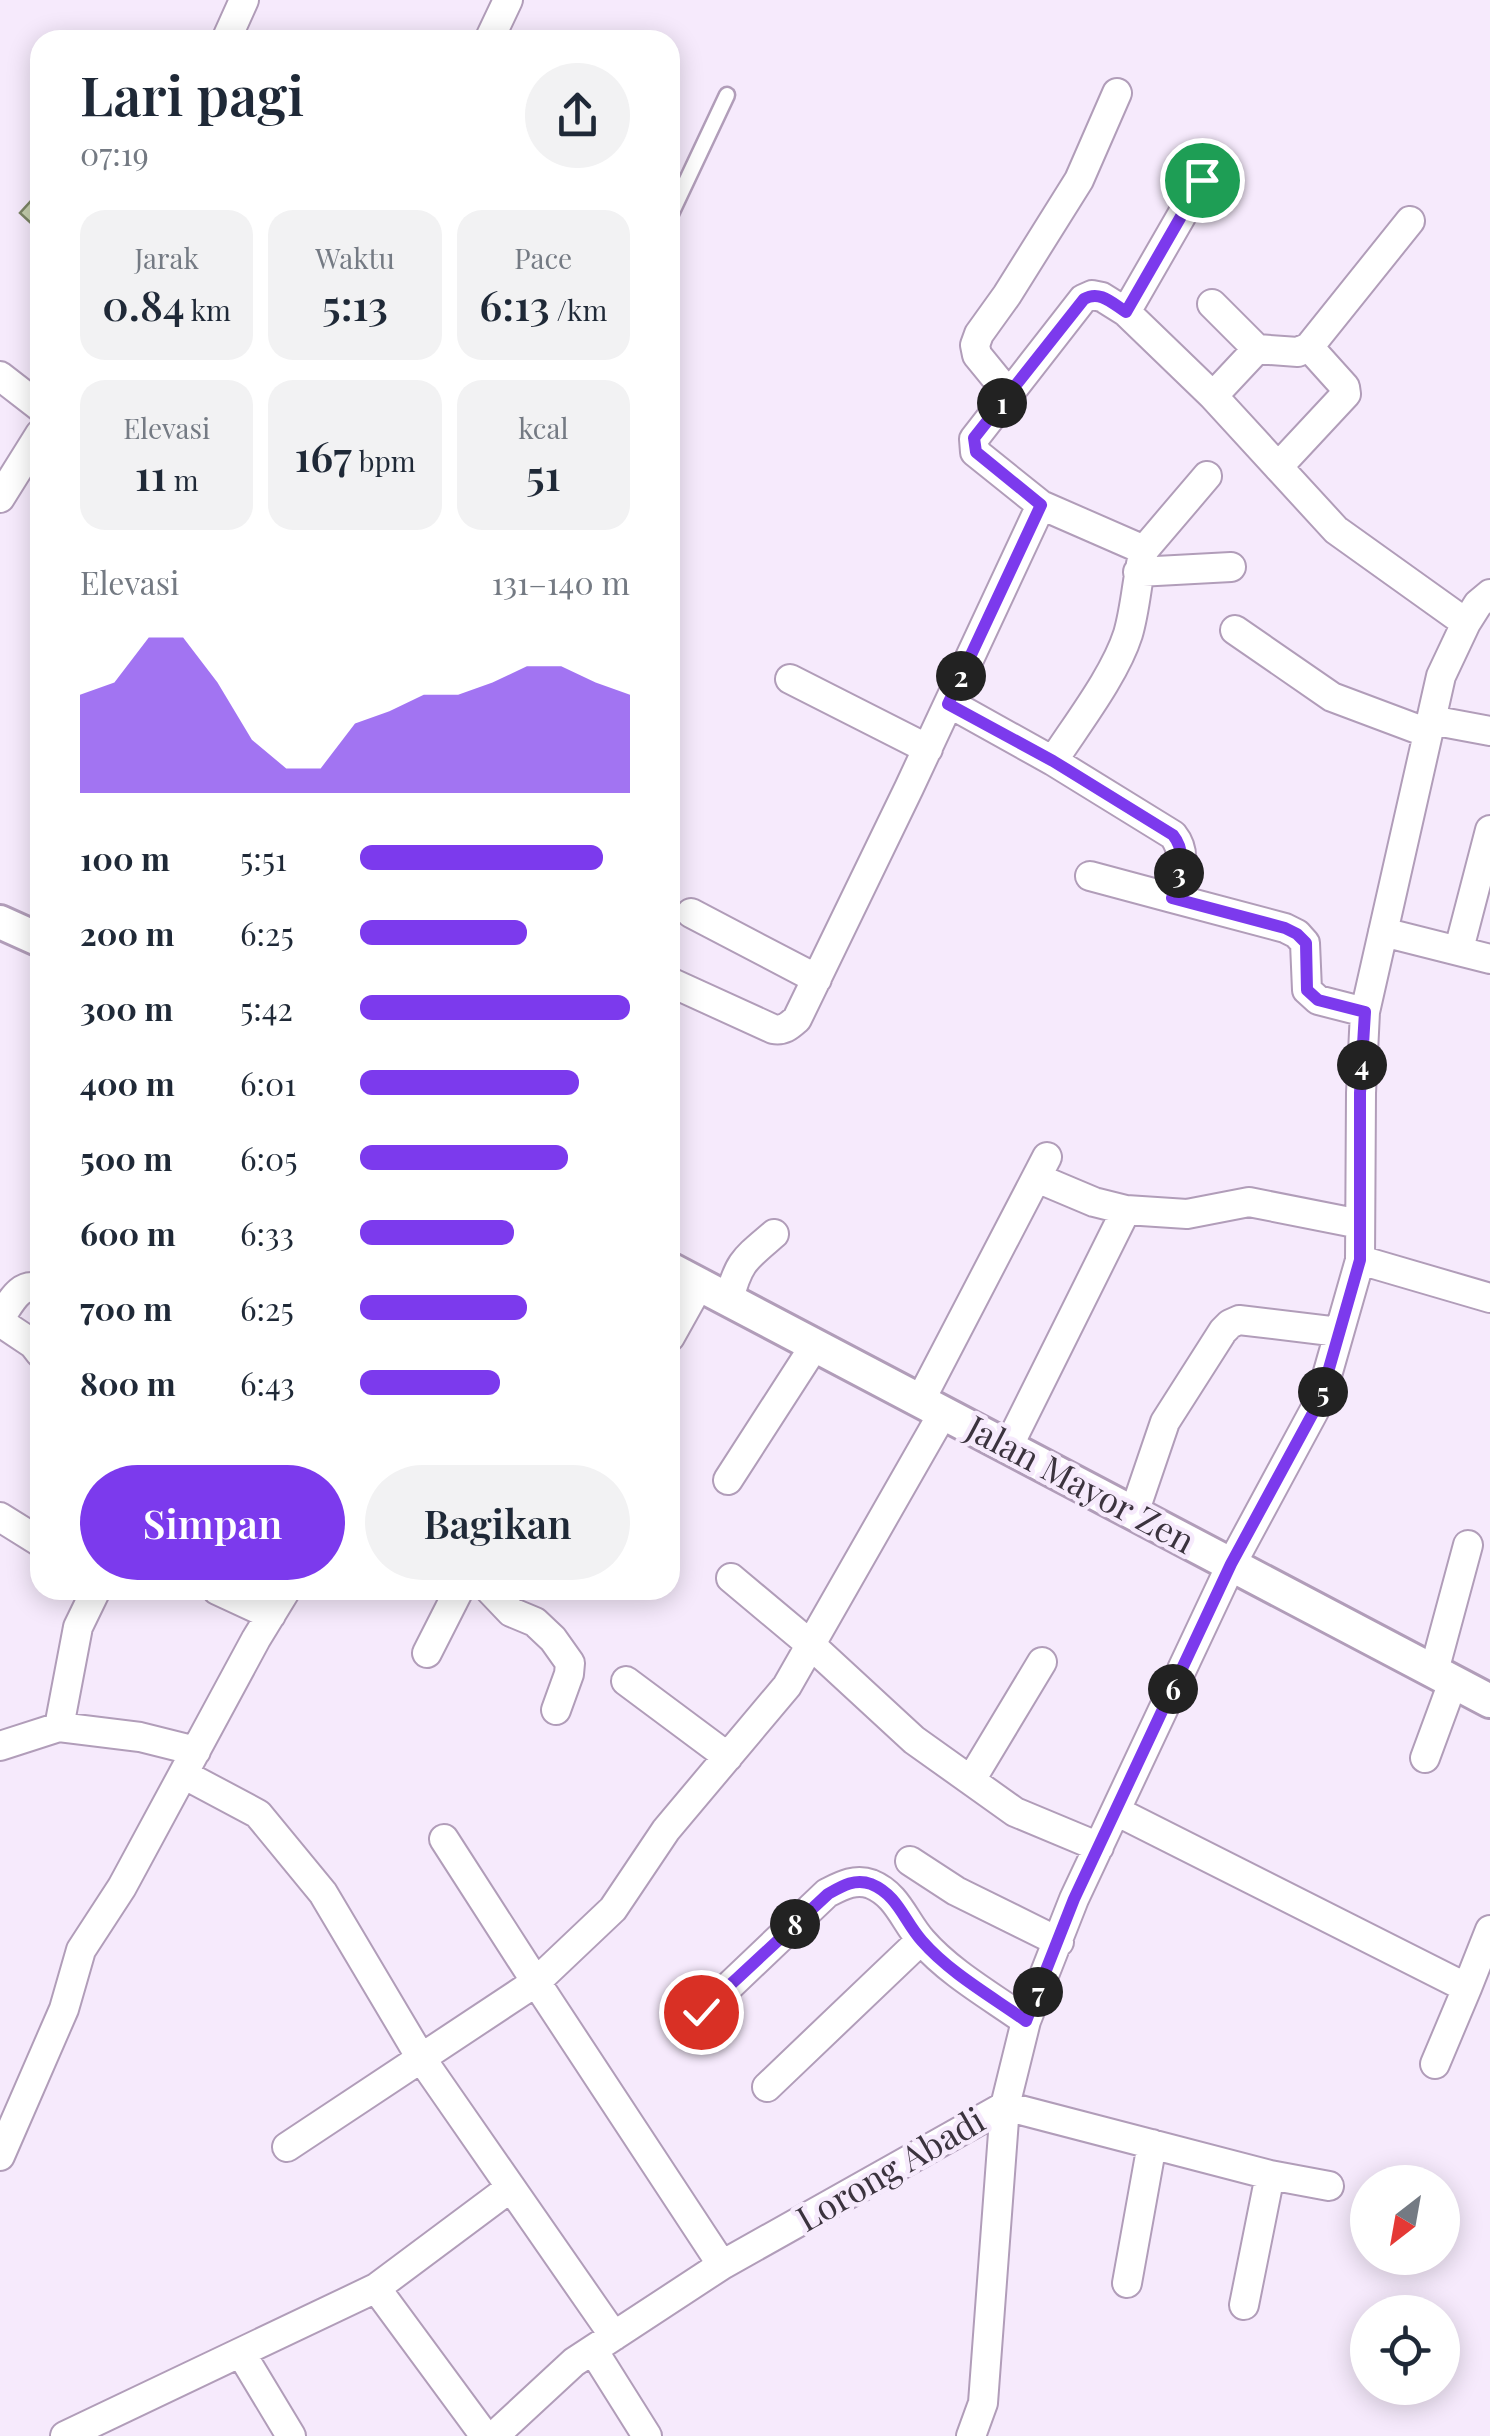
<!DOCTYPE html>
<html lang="id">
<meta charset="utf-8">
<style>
body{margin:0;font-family:"Playfair Display",serif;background:#f2f2f3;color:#1f2937;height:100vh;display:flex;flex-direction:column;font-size:38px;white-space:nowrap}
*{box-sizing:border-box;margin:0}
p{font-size:32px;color:#747a83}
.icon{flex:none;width:55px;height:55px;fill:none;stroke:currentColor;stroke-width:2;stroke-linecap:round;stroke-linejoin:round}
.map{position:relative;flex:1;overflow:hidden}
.panel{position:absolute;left:30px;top:30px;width:650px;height:1570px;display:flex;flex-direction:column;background:#fff;border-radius:30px;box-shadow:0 5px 25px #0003}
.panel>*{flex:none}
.needle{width:65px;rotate:211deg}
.fabs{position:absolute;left:1350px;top:2165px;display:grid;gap:20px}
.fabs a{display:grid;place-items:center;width:110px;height:110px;border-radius:50%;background:#fff;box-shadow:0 5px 25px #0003;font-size:50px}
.pin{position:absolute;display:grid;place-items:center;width:85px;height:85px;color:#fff;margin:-42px;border:5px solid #fff;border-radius:50%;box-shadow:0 2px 10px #0007}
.km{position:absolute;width:50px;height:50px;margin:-25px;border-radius:50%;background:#222;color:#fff;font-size:28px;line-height:50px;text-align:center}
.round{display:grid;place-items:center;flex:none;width:105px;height:105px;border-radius:52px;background:#f2f2f3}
.summary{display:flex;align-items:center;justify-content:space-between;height:170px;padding:0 50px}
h1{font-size:55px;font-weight:600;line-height:75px}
.metrics{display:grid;grid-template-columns:repeat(3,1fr);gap:15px;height:170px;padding:10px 50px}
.metrics div{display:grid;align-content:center;border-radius:25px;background:#f2f2f3;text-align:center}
.metrics b{font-size:42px;font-weight:600}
.metrics small{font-size:28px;font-weight:400}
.metrics p{font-size:28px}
.chart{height:280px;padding:20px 50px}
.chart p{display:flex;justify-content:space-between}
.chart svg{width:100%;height:180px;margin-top:10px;fill:#7c3aed;opacity:.7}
.action{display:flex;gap:20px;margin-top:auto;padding:20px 50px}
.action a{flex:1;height:115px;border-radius:60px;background:#7c3aed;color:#fff;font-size:40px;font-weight:600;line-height:115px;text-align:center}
.action a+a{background:#f2f2f3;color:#1f2937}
ul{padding:0 50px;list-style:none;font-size:32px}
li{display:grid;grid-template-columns:160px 120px 1fr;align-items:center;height:75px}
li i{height:25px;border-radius:12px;background:#7c3aed}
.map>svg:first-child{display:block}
.building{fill:#c7d0af;stroke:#7c8566;stroke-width:2.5}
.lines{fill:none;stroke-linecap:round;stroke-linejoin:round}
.service-casing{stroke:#b19db9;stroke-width:19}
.minor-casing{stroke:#b19db9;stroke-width:32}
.tertiary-casing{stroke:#b19db9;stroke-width:38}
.service{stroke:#fff;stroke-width:14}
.minor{stroke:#fff;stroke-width:28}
.tertiary{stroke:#fff;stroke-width:32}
.route-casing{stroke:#fff;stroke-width:20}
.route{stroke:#7c3aed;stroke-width:12}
.labels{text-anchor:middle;stroke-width:9;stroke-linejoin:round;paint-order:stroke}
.street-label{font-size:35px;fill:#3b333e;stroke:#f6eafc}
</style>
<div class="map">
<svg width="1490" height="2436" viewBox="0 0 1490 2436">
<rect width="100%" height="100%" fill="#f6eafc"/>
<path class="building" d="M40,191V217L33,225L20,213Z"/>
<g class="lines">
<g class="service-casing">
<path id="service" d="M670,216L727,95"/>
</g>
<g class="minor-casing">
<path id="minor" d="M226,40L244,0
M489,40L508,0
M1212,304L1257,349
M1126,312L1202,180
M0,376L40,407
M1009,394L977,355L975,345L979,334L1007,295L1079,180L1117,93
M1213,396L1257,349L1298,352L1309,347L1410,221
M1278,467L1346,394L1345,387L1309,347
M0,498L40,434
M1041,505L1144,550L1207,476
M1138,572L1231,567
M1235,630L1332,697L1428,733
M790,679L928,749
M949,703L1053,761L1173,835C1189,855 1178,875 1172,898L1285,928L1297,934L1305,943L1307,990L1318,1000L1365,1012
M1431,720L1490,731
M1053,761C1077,724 1115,675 1128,634C1136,607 1137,577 1144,550
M1090,876L1172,898
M691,913L817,979
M1383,932L1490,959
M1459,949L1490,830
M670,982L773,1029C784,1031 789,1026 797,1019L909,788L1041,505L975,452L974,439L1083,299L1092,295L1102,297L1126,312L1213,396L1336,530L1466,623
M1037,1178L1094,1202L1126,1210
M1360,1260L1490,1298
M729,1299C739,1261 745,1259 774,1234
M0,1318C10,1304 20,1280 40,1289
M0,1322L33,1344L40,1353
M670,1337L699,1285
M920,1401L1047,1157
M1008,1447L1126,1210L1187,1214L1249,1202L1360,1224
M728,1480L815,1345
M1134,1513L1165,1422L1223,1331L1230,1324L1239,1320L1339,1332
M0,1517L40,1542
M731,1578L811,1645L914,1740L1015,1812L1099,1847
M217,1590L271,1615
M490,1590L511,1612L535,1622L553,1639L570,1663L569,1674L556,1710
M427,1653L459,1590
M1434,1671L1468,1545
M626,1681L728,1757
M59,1727L78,1627L96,1590
M0,1746L59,1727L140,1737L196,1751
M1425,1758L1453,1682
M183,1774L258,1814L323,1893L421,2058L614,2336
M971,1780L1042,1662
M1116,1811L1467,1988L1490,1930
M444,1839L536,1982L613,1909L666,1830L787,1686L943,1413
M910,1861L956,1891L1059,1942
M701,2013L827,1893C841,1886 855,1878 871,1884C898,1895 904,1921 922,1941C950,1973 991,1996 1026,2021
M1435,2064L1467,1988
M767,2087L921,1940
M1005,2106L1270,2175L1329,2186
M287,2147L536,1982L722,2265
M0,2156L64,2009L81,1950L122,1887L256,1639L286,1590
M1127,2283L1152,2144
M376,2288L510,2188
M1244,2305L1270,2175
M593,2350L647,2436
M241,2353L291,2436
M65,2436L376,2288L485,2436
M494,2436L574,2362L722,2265L1005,2106
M971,2436L983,2403L1005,2106L1026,2021L1074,1899L1231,1565L1320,1400L1360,1260L1361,1093L1365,1012L1441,676L1466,623L1478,604L1490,594"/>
</g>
<g class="tertiary-casing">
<path id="tertiary" d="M0,922L40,940
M670,1269L1490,1701"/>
</g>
<use href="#service" class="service"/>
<use href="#minor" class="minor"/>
<use href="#tertiary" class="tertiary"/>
</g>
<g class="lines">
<g class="route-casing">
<path id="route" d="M701,2012L828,1894C842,1886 855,1878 871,1884C898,1895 904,1921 922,1941C950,1973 991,1996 1026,2021L1074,1899L1231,1564L1320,1400L1360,1260V1093L1365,1012L1318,1000L1307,990L1306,943L1297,934L1285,928L1172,898C1178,876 1189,855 1173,835L1053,761L948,704L1041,505L976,452L974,438L1084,299C1100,290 1112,303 1126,312L1202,180"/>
</g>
<use href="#route" class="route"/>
</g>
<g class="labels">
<g class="street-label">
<text transform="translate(1080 1485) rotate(28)" y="12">Jalan Mayor Zen</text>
<text transform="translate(891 2170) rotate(-30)" y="12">Lorong Abadi</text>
</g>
</g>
</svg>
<div class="fabs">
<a><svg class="needle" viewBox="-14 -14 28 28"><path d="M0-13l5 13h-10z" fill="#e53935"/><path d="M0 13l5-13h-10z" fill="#747a83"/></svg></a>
<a><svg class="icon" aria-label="locate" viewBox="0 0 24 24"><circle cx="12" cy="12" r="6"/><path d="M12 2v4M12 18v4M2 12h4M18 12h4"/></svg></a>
</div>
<div class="pin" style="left:1202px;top:180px;background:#1e9e55"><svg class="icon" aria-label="arrive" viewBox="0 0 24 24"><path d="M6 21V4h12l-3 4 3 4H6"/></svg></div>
<div class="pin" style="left:701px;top:2012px;background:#d93025"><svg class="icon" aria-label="check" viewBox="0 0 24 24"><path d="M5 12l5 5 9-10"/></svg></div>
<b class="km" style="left:1002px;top:403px">1</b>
<b class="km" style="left:961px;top:676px">2</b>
<b class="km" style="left:1179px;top:873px">3</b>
<b class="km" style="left:1362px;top:1065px">4</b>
<b class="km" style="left:1323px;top:1392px">5</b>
<b class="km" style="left:1173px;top:1689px">6</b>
<b class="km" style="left:1038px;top:1992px">7</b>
<b class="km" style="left:795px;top:1924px">8</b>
<section class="panel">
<div class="summary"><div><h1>Lari pagi</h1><p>07:19</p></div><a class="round"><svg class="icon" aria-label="share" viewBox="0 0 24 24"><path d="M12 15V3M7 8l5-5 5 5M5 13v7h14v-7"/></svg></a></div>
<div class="metrics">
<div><p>Jarak</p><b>0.84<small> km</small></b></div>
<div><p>Waktu</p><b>5:13</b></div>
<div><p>Pace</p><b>6:13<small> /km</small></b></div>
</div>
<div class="metrics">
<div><p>Elevasi</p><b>11<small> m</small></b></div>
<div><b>167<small> bpm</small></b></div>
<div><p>kcal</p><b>51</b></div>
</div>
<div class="chart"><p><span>Elevasi</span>131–140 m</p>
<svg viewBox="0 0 160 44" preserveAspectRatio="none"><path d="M0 44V20L10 17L20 6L30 6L40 17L50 31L60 38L70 38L80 27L90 24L100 20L110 20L120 17L130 13L140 13L150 17L160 20V44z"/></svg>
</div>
<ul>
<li><b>100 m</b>5:51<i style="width:90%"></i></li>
<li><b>200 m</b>6:25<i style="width:62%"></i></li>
<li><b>300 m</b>5:42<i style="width:100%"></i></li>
<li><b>400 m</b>6:01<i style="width:81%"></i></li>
<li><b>500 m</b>6:05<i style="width:77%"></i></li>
<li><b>600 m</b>6:33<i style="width:57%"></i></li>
<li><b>700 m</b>6:25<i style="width:62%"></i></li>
<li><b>800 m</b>6:43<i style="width:52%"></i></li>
</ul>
<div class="action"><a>Simpan</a><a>Bagikan</a></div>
</section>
</div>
